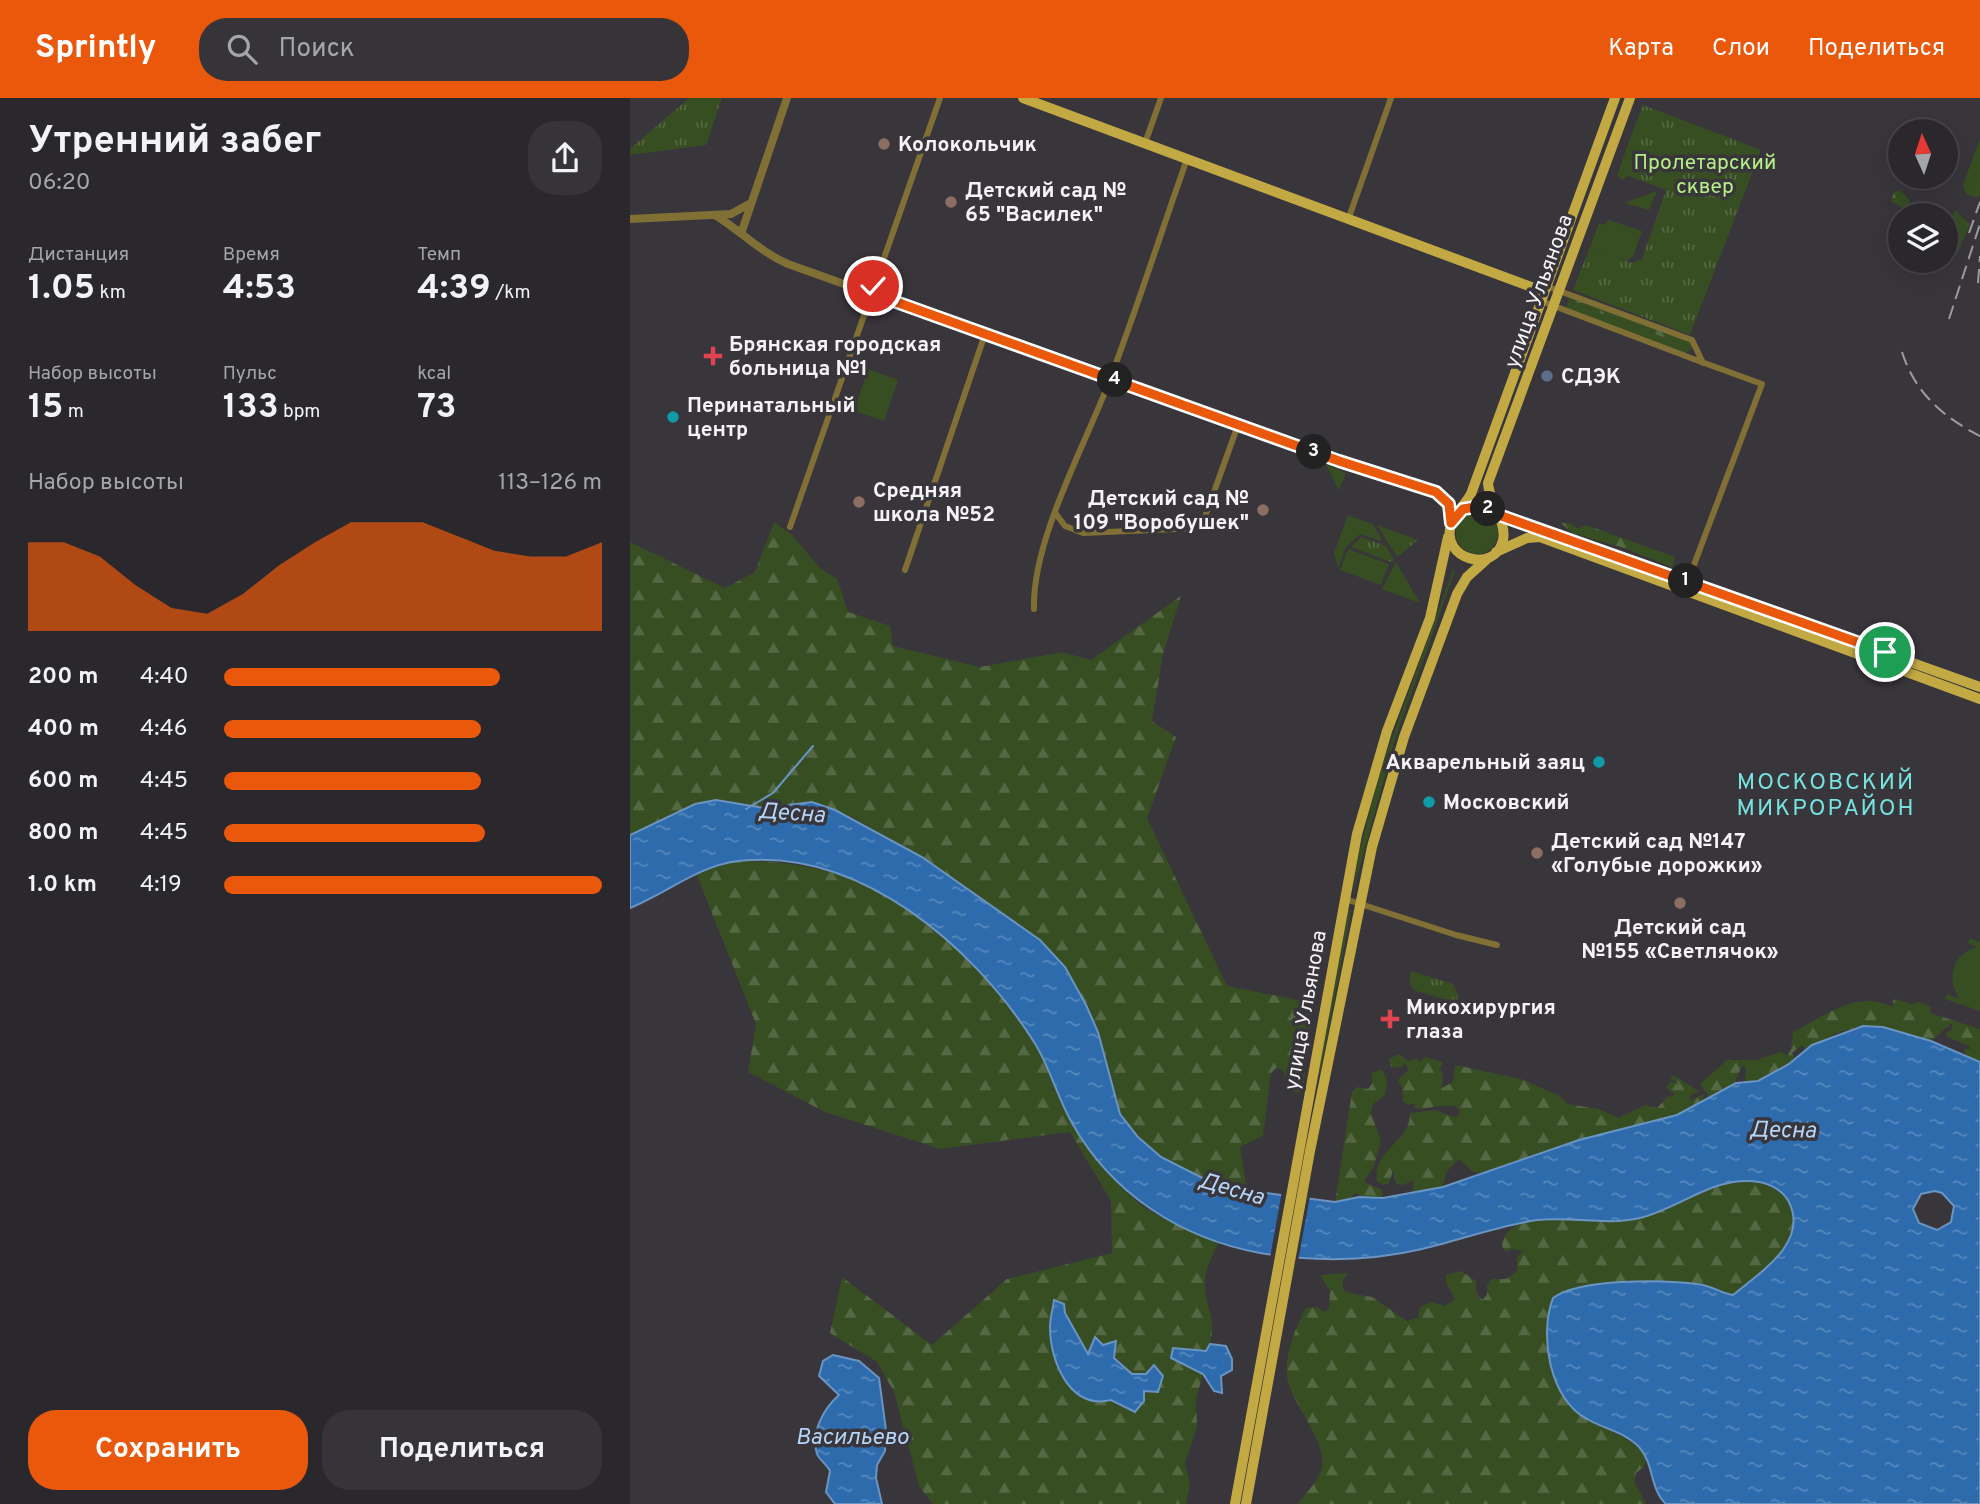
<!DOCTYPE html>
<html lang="ru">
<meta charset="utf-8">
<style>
body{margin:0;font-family:Overpass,sans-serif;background:#363438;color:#f1f3f6;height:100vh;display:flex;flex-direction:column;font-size:26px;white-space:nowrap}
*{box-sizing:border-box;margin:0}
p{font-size:23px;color:#a5a6a9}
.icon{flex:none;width:38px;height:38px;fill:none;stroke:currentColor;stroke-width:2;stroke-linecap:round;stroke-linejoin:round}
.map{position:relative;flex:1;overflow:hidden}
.details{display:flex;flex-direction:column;background:#2a282c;width:630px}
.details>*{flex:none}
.needle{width:46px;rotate:357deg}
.tools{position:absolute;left:1258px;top:21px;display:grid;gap:14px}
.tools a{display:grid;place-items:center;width:70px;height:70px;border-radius:50%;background:#2a282c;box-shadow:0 7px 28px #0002,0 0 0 2px #464448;font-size:35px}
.pin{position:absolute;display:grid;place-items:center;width:60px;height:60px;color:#fff;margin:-30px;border:4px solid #fff;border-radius:50%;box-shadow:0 2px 7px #0007}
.km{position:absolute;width:35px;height:35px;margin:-18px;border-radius:50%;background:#222;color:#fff;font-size:19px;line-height:35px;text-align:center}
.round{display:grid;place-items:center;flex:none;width:74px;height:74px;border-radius:28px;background:#363438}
.head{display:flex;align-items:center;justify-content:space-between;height:119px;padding:0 28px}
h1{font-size:38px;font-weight:700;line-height:52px}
.stats{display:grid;grid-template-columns:repeat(3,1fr);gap:10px;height:119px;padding:7px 28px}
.stats div{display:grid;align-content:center}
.stats b{font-size:35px;font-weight:700}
.stats small{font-size:19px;font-weight:400}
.stats p{font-size:19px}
.chart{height:196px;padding:14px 28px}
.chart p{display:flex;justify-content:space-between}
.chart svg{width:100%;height:126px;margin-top:7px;fill:#ea580c;opacity:.7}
.cta{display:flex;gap:14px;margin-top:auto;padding:14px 28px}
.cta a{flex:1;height:80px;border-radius:28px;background:#ea580c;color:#fff;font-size:28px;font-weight:700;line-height:80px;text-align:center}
.cta a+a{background:#363438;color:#f1f3f6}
ul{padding:0 28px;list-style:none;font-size:23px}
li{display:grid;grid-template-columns:112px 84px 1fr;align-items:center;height:52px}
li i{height:18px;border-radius:9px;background:#ea580c}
header{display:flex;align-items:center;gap:42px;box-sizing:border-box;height:98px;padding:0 35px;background:#ea580c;color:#fff}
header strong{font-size:33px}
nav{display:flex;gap:38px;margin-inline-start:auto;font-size:24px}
.search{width:490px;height:63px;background:#363438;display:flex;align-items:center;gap:18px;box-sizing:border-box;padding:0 24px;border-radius:28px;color:#a5a6a9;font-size:26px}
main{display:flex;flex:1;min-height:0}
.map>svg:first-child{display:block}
.green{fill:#374e23}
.forest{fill:url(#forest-firs);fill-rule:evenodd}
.park{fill:url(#park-tufts)}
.water{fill:url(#water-ripples);stroke:#6a94c2;stroke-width:2;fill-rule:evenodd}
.pier{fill:#38353b}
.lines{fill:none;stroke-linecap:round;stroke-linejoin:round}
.stream{stroke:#6a94c2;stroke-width:2}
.minor{stroke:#807035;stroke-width:6}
.tertiary{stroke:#807035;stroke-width:8}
.primary{stroke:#c3a944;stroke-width:10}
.rail{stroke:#9e9ba0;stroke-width:2;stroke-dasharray:14 7;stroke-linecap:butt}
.route-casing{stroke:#fff;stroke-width:14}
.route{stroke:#ea580c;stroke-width:9}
.education-dot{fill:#8d6e63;stroke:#38353b;stroke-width:2.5}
.health-dot{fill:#e0444e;stroke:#38353b;stroke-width:2.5}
.service-dot{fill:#5c6f8a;stroke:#38353b;stroke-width:2.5}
.culture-dot{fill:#0f9aa8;stroke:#38353b;stroke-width:2.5}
.labels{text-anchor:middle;stroke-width:7;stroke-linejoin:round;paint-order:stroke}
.poi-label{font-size:21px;font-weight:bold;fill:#f5f3f7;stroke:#38353b;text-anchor:start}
.park-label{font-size:21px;fill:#b5f084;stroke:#38353b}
.street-label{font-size:21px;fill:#f5f3f7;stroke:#38353b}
.neighbourhood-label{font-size:23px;letter-spacing:2px;fill:#77e3e0;stroke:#38353b}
.water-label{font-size:23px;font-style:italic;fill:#b5d4f8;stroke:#38353b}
</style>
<header>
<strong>Sprintly</strong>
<div class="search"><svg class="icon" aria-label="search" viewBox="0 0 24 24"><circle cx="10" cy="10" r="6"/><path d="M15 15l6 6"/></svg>Поиск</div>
<nav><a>Карта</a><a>Слои</a><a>Поделиться</a></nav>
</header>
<main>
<section class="details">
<div class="head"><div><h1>Утренний забег</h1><p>06:20</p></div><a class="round"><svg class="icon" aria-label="share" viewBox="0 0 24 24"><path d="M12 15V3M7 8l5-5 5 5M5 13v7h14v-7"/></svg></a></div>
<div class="stats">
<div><p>Дистанция</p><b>1.05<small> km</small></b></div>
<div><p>Время</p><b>4:53</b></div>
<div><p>Темп</p><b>4:39<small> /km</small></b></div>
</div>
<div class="stats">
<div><p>Набор высоты</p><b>15<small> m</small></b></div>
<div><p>Пульс</p><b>133<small> bpm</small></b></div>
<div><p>kcal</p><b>73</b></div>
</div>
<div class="chart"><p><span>Набор высоты</span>113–126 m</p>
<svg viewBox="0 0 160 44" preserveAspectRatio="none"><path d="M0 44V13L10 13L20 18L30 28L40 36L50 38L60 31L70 21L80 13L90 6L100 6L110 6L120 11L130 16L140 18L150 18L160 13V44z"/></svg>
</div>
<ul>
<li><b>200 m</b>4:40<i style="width:73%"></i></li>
<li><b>400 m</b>4:46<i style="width:68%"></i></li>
<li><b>600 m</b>4:45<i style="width:68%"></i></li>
<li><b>800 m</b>4:45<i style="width:69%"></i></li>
<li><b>1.0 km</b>4:19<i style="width:100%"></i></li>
</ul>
<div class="cta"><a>Сохранить</a><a>Поделиться</a></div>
</section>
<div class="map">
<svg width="1350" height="1406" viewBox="0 0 1350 1406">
<defs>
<pattern id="forest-firs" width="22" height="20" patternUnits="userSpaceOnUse" patternTransform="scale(1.75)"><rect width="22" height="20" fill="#374e23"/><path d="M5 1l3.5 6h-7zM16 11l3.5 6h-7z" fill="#556844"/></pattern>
<pattern id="park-tufts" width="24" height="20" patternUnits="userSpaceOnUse" patternTransform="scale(1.75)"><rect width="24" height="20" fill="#374e23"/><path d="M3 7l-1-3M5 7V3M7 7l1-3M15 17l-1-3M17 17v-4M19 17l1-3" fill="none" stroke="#556844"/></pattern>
<pattern id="water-ripples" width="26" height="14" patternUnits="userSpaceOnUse" patternTransform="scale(1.75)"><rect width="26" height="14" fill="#2e6bac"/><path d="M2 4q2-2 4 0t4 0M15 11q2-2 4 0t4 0" fill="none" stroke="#5788bc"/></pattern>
</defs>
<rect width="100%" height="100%" fill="#38353b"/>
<path class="green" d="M1350,41V97L1346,100L1336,96L1333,86Z
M999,43L1012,83L998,78L992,82L987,78Z
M1027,93L1019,112L994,105Z
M1325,112L1340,126L1328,155L1316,154V133Z
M979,122L1012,133L1003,159L997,163L960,149L969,125L974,127Z
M938,203L1062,250L1055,256L936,210Z
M238,271L268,282L254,323L224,313Z
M696,366L716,375L709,393Z
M826 435a21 21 0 1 1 42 0a21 21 0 1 1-42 0Z
M718,417L742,426L752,441L750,443L730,436L716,449L708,470L704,455Z
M718,451L759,466L751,487L710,472Z
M766,464L790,505L752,491Z
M823,472L825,473L764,644L723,794L729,754L752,668Z
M719,811L721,813L690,977L688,975Z
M1340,840L1350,844V913L1315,901L1317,896L1330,901C1315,882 1323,856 1346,849L1338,845Z"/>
<path class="forest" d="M1270,92L1280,103L1276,117L1273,110L1261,103L1264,94Z
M940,198L1060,244L1064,249L1062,250L938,203Z
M144,424L161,436L189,469L207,481L218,514L260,528L263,548L350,569L432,554L461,562L551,498L533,556L522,623L546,639L517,720L597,888L682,905L673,993L667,995L659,992L654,974L647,969L641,975L633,1038L610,1049L617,1092L590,1089L559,1075L532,1059L508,1039L490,1016L468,934L435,869L410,842L292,759L224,720L193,707L173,704L134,710L86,702L65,706L0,737V444L95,490L125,474Z
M931,425H940L948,431L956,427L1045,459L1042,469L991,449L942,435Z
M108,763C136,763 164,765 192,772C277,792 361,874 405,946C418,965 424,988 434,1009C449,1043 473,1072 500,1097C524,1121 558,1131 589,1144C584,1155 576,1168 575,1181C572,1205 592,1227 576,1253L541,1260L573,1276L566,1301L567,1329L555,1365L560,1387L556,1406H303L289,1388L264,1294L247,1264L200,1235L212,1179L302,1247L377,1181L482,1155L481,1103L440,1034L310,1051L195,1014L118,974L126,926L66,775ZM424,1202L434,1206L435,1215L459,1256L465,1240L503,1276H516L524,1267L514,1293L496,1311L481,1302C441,1313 420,1264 420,1230C420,1221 423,1211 424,1202Z
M1266,901L1282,906L1290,904L1301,909L1300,915L1350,931V964L1336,958L1334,951H1341L1339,948L1317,939L1316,934L1322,932V925L1301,943C1247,930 1227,918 1176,952L1172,947L1162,955L1165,961C1153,971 1131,984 1115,984L1116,970L1112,967L1104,987L1080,1000L1070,986L1097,962H1127L1150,954L1157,957L1161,951L1163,934C1195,918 1227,891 1263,909V902Z
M769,956L778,963L786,960L790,964L794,959L813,964L810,971L813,977L812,990L823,984L825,967L891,981L928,997L938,1006L969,1011L989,1020L1015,1007L1027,1010L1037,999L1045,997L1037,990L1040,983L1050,987L1040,980L1043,977L1069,993L1060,998V1003L1073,996L1075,1003L1047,1017L949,1042L856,1075L843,1074L829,1061L816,1074L813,1089L783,1094V1082L773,1087L766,1086L763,1073L759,1085L753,1087L747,1083C742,1052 781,1044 780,1015L805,1012L824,1019L830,1016L828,1010C813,1003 799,1013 784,1010L785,1005L778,1007L773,1003L772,988L767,983L778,972L775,965L770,970L761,969L759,961Z
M752,971L757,982L755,997L743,1006L741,1015L751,1043L744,1068L734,1084L752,1092L753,1100H735L725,1095L719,1102L705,1104L722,994L727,989L738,991L742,986V975Z
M1114,1083C1157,1086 1178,1114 1152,1153C1141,1171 1119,1183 1103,1197L1066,1186L1018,1185L946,1190L917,1244C923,1272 930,1307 957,1321C980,1334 1001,1338 1017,1360L1014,1369L1006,1375L1004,1383L1016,1406H668C674,1396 686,1386 690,1375C703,1348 660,1306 657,1278C655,1254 665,1231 676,1210L687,1209L694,1214L699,1210L700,1193L690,1177L718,1175L713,1182V1191L719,1195L742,1199L777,1223L788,1220L790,1209L802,1204L815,1208L825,1201L816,1184V1177L831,1173L846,1183V1193L852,1202L857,1197V1188L862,1181H876L887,1173V1159L893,1153L881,1151L876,1154L872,1149C874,1107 958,1125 986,1123C1034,1121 1065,1089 1114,1083Z"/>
<path class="park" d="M59,0H92L76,47L0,57V51Z
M1013,7L1131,52L1060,237L943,192L960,149L1002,165L1012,161L1036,92L1012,83L999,43Z
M747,427L788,442L767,459Z
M731,439L756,448L764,462L761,464L721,449Z
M781,873L823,886L828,897L827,905L783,892L779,883Z"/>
<path class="water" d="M86,702L134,710L182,704L205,712L292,759L410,842L435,869L456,907L468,934L490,1016L508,1039L531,1059L590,1089L705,1104L729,1099L753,1100L813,1089L949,1042L1047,1017L1106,985L1128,983L1159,966L1182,947L1233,928L1253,929L1301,943L1350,964V1406H1036C1020,1392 1024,1365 1009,1349C995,1334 974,1331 957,1321C919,1301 909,1236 923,1200C950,1180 1033,1182 1067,1186C1080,1187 1091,1195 1103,1197C1129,1175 1179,1145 1159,1104C1153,1093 1141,1086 1129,1084C1084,1077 1051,1110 1010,1120C976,1128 941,1118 907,1122C867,1128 830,1142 792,1151C737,1164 685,1164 630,1155C550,1140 482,1096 442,1025C427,999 420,969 404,944C344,849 230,749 108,763C68,768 37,795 0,810V737L65,706ZM1305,1093L1312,1095L1324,1108L1321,1124L1307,1132L1289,1125L1283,1111L1291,1096Z
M424,1202L434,1206L435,1215L458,1256L465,1239L473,1247L486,1243L484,1260L502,1276H516L524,1267L533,1278L528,1294L514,1293V1303L505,1314L481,1302C440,1312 420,1264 420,1229C420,1220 423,1211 424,1202Z
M580,1246L596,1248L602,1261V1272L591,1278L592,1295L584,1293L573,1276L541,1260L543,1250L576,1253Z
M203,1257L229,1263L249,1280L256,1332L255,1353L247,1367L246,1380L252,1406H205L196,1394L200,1373C197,1367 189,1361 187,1356C180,1335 194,1310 209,1297L189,1278L193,1263Z"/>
<path class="pier" d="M652,1093L680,1098L668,1163L640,1160Z"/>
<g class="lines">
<path class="stream" d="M116,711L143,695L183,648"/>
<path class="minor" d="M515,45L531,0
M718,122L761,0
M426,416L435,428L453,435L571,430L608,327
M160,429L310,0
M275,472L355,236
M1056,488L1132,286C1110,278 1088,270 1066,262L911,203L904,190L916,188L1062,242L1073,265
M404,511C402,444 453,351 477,289C506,214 530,137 557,61
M715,801L826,837L867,847"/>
<path class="tertiary" d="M85,117C111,133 130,154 158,166L709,363L806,394L819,406L821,424
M0,121L101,116L121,105
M112,133L157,0"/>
<path class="primary" d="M393,0L904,190
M985,0L841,396C835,407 824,416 821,427C810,461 865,477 873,442C877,423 859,405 858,385L1000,0
M833,411L852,408L866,416L1350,589
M866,454L897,440L910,439L1350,601
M605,1406L727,736L757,633L800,520L818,439
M616,1406L680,1053L742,749L774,639L827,496L837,479L856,462"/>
<path class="rail" d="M1339,135L1350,104
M1348,185L1350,158
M1319,221L1350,126
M1272,254C1285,295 1313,319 1350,338"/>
</g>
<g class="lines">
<g class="route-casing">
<path id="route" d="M243,188L241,195L709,363L806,394L819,406L821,425L833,411L852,408L866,416L1255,554"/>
</g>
<use href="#route" class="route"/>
</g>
<g class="education-dot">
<circle cx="254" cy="46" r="7"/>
<circle cx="321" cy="104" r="7"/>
<circle cx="229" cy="404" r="7"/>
<circle cx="633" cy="412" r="7"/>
<circle cx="907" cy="755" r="7"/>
<circle cx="1050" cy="805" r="7"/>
</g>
<g class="health-dot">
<path d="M79.5 247.5h7v7h7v7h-7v7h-7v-7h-7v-7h7z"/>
<path d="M756.5 910.5h7v7h7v7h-7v7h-7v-7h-7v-7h7z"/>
</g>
<circle class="service-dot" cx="917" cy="278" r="7"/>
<g class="culture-dot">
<circle cx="43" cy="319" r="7"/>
<circle cx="969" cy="664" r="7"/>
<circle cx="799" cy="704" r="7"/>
</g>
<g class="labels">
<g class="poi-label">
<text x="268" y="53">Колокольчик</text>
<text x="335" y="99">Детский сад №<tspan x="335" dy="24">65 "Василек"</tspan></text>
<text x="99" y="253">Брянская городская<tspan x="99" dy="24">больница №1</tspan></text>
<text x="931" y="285">СДЭК</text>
<text x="57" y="314">Перинатальный<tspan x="57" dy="24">центр</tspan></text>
<text x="243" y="399">Средняя<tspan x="243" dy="24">школа №52</tspan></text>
<text x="619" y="407" text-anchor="end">Детский сад №<tspan x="619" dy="24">109 "Воробушек"</tspan></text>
<text x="955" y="671" text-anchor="end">Акварельный заяц</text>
<text x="813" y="711">Московский</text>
<text x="921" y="750">Детский сад №147<tspan x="921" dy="24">«Голубые дорожки»</tspan></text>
<text x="1050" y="836" text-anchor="middle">Детский сад<tspan x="1050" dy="24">№155 «Светлячок»</tspan></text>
<text x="776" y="916">Микохирургия<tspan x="776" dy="24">глаза</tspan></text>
</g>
<g class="park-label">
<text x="1075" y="71">Пролетарский<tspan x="1075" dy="24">сквер</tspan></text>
</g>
<g class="street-label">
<text transform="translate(908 193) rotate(-70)" y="7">улица Ульянова</text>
<text transform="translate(675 912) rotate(-80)" y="7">улица Ульянова</text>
</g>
<g class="neighbourhood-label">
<text x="1196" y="691">МОСКОВСКИЙ<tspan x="1196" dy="26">МИКРОРАЙОН</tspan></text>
</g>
<g class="water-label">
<text transform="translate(162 714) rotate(4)" y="8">Десна</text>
<text transform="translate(1153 1031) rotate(1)" y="8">Десна</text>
<text transform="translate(602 1090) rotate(16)" y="8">Десна</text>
<text x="222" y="1346">Васильево</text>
</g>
</g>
</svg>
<div class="tools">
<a><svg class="needle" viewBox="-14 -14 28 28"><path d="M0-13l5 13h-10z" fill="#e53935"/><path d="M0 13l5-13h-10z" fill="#a5a6a9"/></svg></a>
<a><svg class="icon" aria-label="layers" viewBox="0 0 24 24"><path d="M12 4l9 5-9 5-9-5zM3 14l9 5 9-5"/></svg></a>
</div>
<div class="pin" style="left:1255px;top:554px;background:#1e9e55"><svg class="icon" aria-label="arrive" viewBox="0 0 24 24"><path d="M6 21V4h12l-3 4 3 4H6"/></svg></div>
<div class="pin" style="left:243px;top:188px;background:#d93025"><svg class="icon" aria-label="check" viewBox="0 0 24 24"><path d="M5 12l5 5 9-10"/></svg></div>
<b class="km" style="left:1056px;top:483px">1</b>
<b class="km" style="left:858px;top:411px">2</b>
<b class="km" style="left:684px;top:354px">3</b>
<b class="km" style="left:485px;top:282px">4</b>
</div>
</main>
